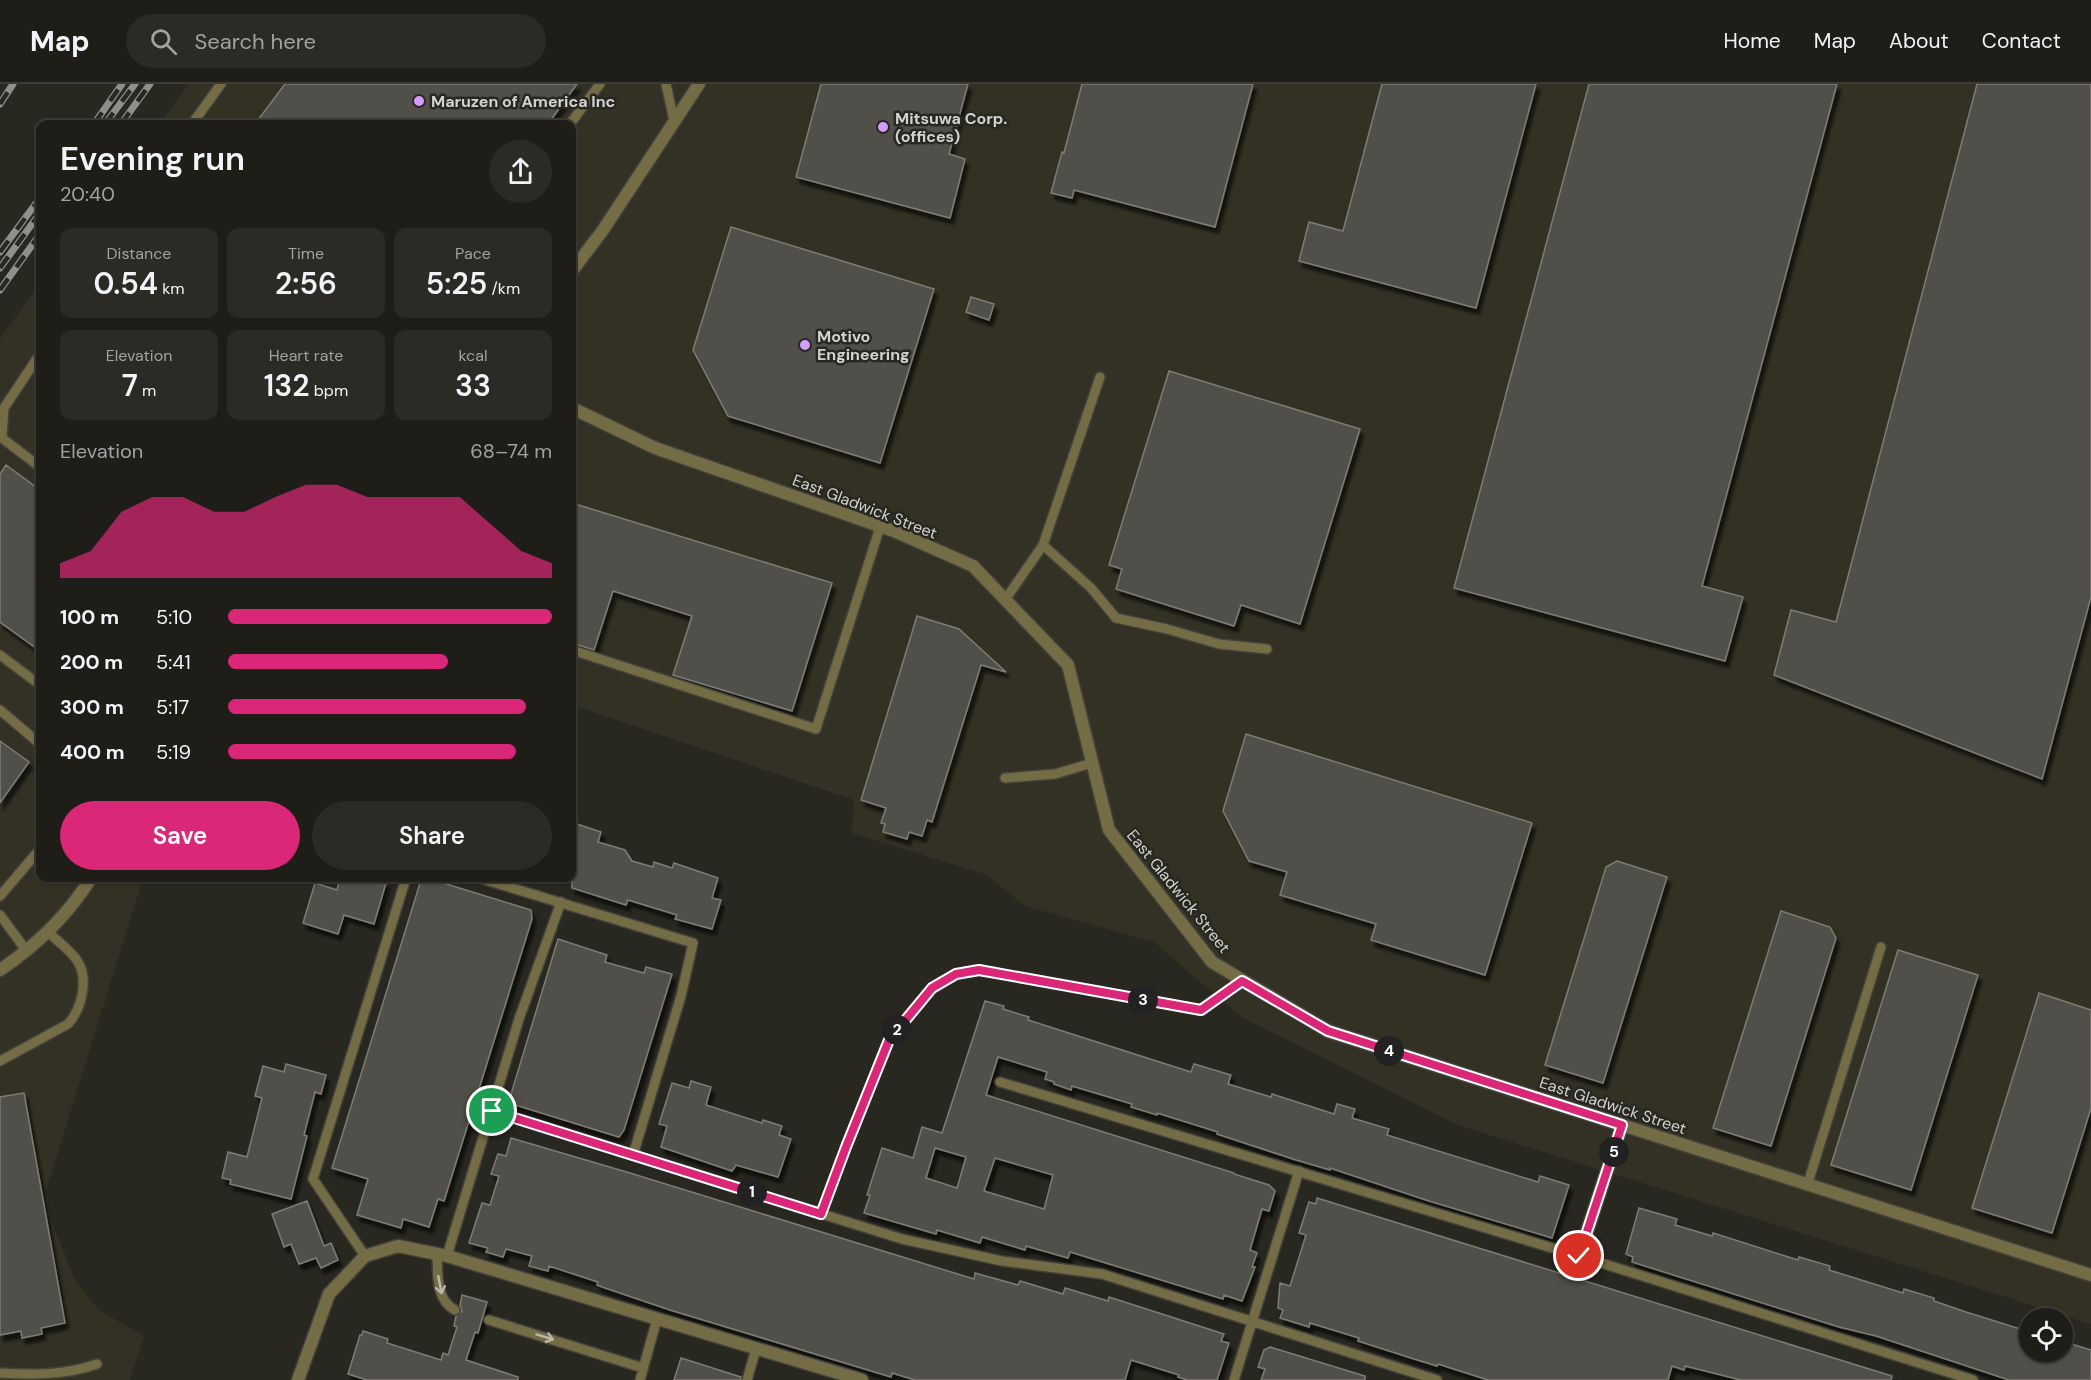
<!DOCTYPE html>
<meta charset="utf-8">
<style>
body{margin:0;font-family:"DM Sans",sans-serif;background:#2b2a25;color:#f1f3f6;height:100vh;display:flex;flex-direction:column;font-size:22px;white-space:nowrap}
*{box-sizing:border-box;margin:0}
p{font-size:20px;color:#a1a2a2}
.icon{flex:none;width:33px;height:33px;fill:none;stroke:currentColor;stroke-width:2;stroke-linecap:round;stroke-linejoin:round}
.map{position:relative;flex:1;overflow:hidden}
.details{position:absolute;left:36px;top:36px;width:540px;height:762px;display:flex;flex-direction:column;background:#1e1d18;border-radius:12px;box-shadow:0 2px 4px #0004,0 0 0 2px #3c3b37}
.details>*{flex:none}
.fabs{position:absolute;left:2019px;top:1224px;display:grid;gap:12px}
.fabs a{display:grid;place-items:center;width:54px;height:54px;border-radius:50%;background:#1e1d18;box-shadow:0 2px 4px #0004,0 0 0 2px #3c3b37;font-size:30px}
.pin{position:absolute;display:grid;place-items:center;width:51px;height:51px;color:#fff;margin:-26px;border:3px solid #fff;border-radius:50%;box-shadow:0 2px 6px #0007}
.km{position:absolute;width:30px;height:30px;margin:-15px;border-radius:50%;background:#222;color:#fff;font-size:16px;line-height:30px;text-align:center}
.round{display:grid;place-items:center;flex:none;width:63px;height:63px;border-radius:32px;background:#2b2a25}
.overview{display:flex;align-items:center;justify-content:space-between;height:102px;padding:0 24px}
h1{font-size:33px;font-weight:600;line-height:45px}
.metrics{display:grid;grid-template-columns:repeat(3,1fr);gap:9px;height:102px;padding:6px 24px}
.metrics div{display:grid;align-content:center;border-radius:12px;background:#2b2a25;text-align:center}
.metrics b{font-size:30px;font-weight:600}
.metrics small{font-size:16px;font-weight:400}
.metrics p{font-size:16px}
.chart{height:168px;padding:12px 24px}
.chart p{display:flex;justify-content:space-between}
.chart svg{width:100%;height:108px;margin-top:6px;fill:#db2777;opacity:.7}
.action{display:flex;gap:12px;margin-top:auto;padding:12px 24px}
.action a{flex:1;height:69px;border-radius:36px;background:#db2777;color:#fff;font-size:24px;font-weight:600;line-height:69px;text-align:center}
.action a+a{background:#2b2a25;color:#f1f3f6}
ul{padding:0 24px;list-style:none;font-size:20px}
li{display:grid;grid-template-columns:96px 72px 1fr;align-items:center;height:45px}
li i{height:15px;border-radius:8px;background:#db2777}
header{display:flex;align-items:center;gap:36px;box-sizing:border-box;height:84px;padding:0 30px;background:#1e1d18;border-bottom:2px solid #3c3b37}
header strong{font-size:28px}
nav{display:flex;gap:33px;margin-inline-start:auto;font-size:21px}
.search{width:420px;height:54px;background:#2b2a25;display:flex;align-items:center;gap:15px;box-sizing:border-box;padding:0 21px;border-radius:33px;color:#a1a2a2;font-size:22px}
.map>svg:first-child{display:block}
.built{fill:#333124}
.building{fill:#514f48;stroke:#7d7c74;stroke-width:1.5;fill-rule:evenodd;filter:url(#shadow)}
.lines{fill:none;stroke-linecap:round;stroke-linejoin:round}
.service-casing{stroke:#43423c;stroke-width:12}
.minor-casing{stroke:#43423c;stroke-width:15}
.tertiary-casing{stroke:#43423c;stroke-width:15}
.service{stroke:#746c45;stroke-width:9}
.minor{stroke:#746c45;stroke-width:12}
.tertiary{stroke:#746c45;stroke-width:12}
.rail-casing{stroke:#908f8a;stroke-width:7}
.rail{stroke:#282720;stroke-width:4.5;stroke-dasharray:14;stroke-linecap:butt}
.oneway{stroke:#bbb8ac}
.route-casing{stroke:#fff;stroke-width:12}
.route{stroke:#db2777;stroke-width:8}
.poi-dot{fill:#d29dfd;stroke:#282720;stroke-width:2}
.labels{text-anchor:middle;stroke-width:5;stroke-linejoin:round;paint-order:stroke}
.poi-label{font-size:16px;font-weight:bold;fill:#d3d2ce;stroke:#282720;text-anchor:start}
.street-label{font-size:16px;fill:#d3d2ce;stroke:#282720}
</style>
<header>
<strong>Map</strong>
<div class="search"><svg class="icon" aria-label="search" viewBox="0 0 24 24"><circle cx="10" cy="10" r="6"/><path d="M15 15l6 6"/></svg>Search here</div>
<nav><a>Home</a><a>Map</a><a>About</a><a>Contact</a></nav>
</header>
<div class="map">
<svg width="2091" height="1296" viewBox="0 0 2091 1296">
<defs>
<filter id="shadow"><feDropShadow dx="3.5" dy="6" stdDeviation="1.5" flood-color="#0009"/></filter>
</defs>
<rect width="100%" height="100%" fill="#282720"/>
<path class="built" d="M189,0H2091V1240L1458,1041L1241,933L1154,858L1025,822L987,791L852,749L854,716L572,621V40H159Z
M40,200V794H143L46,1107L52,1139L76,1198L99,1226L144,1252L130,1296H0V254Z"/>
<path class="building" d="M285,0H577L548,40H255Z
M821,0H968L949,70L965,75L950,134L796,93Z
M1082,0H1253L1215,143L1074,106L1072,114L1051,109L1062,68L1064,69Z
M1382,0H1536L1476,224L1299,177L1309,138L1343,147Z
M1589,0H1837L1702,502L1743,513L1725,577L1454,504Z
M1977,0H2091V513L2042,695L1774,591L1791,526L1836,538Z
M731,143L934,205L880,379L728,332L693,266Z
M971,213L994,220L989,236L966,228Z
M1169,287L1360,345L1300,540L1241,521L1234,542L1116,505L1122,485L1109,481Z
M6,381L40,406V567L0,538V390Z
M572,419L832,499L792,627L673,591L692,532L613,507L594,566L572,559Z
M917,532L959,545L1006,588L981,581L932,738L927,736L922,752L909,748L907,755L883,748L885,740L881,739L886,724L861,716Z
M1246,650L1532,739L1485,891L1371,856L1376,840L1280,811L1287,788L1249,777L1223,727Z
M0,657L29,678L0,719Z
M574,739L601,748L598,758L625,766L632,777L653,783L654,778L672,784L674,779L718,794L712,814L721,816L712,845L675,835L677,831L628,816L626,821L572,804V748Z
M1617,777L1667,793L1603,999L1545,981L1606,783Z
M340,794H368L386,799L374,840L344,831L338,850L303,839L315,799L337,806Z
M427,794L531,826L532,835L444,1117L438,1115L429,1143L403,1135L401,1144L357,1131L368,1095L332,1084L420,799Z
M1781,827L1830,843L1836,854L1771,1062L1713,1044Z
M558,855L607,871L605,878L644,889L646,883L672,890L624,1046L619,1053L512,1020L511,1010Z
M1898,866L1978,891L1911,1106L1831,1081Z
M2039,909L2091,926V1024L2052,1149L1972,1124Z
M985,917L1004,922L1003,925L1029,933L1028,936L1191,988L1194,980L1231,991L1228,1000L1271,1013L1272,1010L1334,1030L1337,1020L1355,1025L1352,1034L1389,1045L1387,1051L1538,1098L1540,1092L1569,1101L1552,1154L1429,1117L1330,1084V1086L1296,1076L1217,1050L1218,1048L1157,1029V1031L1131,1023L1132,1020L1072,1002L1071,1006L1054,1000V998L1045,995L1047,988L998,973L986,1011L1234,1089V1090L1269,1101L1275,1107L1269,1127L1262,1125L1250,1166L1257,1169L1252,1183H1255L1242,1217L1224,1211L1223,1215L1070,1168L1068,1174L1026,1162L1025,1166L982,1153L980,1159L937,1146L936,1150L864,1129L870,1111H867L882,1064L913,1074L922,1043L942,1049ZM935,1064L966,1073L957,1104L926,1094ZM995,1074L1053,1091L1044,1125L984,1107Z
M286,980L326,991L321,1010L315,1008L304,1051L307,1052L291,1115L230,1100L231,1096L222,1094L228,1068L247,1073L262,1014L255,1012L263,982L284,988Z
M691,997L711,1003L706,1021L762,1039L763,1036L782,1042L779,1051L791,1055L778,1093L736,1081L732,1087L661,1063L667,1042L659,1040L672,999L689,1004Z
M24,1009L65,1239L41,1244L42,1250L22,1254L21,1247L0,1251V1013Z
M511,1054L630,1089L974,1195L975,1189L1018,1201L1020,1197L1063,1210L1065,1204L1108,1217L1109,1213L1224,1250L1221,1257L1229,1259L1217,1296H1187L1178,1293L1179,1291L1131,1276L1125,1296H915L892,1289L891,1293L670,1226L605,1204L597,1201L598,1198L549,1182L548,1187L529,1182L532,1172L506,1165L503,1173L486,1168L488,1164L469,1159L482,1119L490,1121L499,1092L491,1090L498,1070L506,1072Z
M1317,1114L1892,1292L1891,1296H1741L1685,1282L1684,1286L1672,1282L1668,1296H1488L1438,1280L1437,1282L1414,1275L1358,1257L1359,1254L1310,1239L1309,1243L1280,1234L1283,1226L1278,1224L1280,1199L1290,1202L1306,1151L1299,1149L1309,1118L1316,1120Z
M307,1117L324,1162L331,1159L338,1176L321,1184L316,1174L299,1180L291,1160L284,1163L272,1130Z
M1639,1124L1677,1135L1675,1141L1712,1152L1713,1149L1798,1176L1799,1173L1830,1182L1829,1186L1903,1209L1904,1205L1934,1214V1217L1966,1228L2030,1248V1268H2062V1257L2091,1266V1296H2009L1876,1252L1839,1243L1632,1178L1633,1173L1626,1170Z
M462,1211L487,1218L478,1249L475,1248L466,1276L518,1293V1296H367L348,1290L360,1251H362L363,1247L388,1255L387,1259L441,1276L443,1269L448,1271L457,1243L454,1242L456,1232L462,1227L460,1221Z
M1270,1263L1365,1292V1296H1261L1265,1285L1258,1283L1264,1266Z
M681,1274L741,1293L740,1296H674Z"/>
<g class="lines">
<g class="service-casing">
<path id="service" d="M666,0L674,37
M192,40L221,0
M570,40L600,0
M40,270L4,324L2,354L40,383
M1043,461L1091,504L1116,534L1167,545L1219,560L1267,565
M1005,516L1043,461L1100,293
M572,566L816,645L880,443
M0,571L40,601
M0,626L40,660
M1005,694L1055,690L1092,679
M479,794L693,859L681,912L633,1071
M0,812L40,765
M0,831L26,866
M0,977L68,940C81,926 89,896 78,878C72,867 57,857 48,848
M1000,998L1579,1172L1973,1296
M492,1027L902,1155L1002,1177L1102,1190L1437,1296
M1808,1099L1881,863
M821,1130L846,1063L889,956L932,904L956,890L979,886L1201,926L1242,896
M437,1170C438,1190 435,1215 455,1226
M365,1172L313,1095L406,794
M447,1172L519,935L561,818
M489,1236L643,1284
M0,1289C33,1291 66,1291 97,1280
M640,1296L657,1235
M747,1296L756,1265
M1234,1296L1299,1087"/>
</g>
<g class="minor-casing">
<path id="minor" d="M572,324L655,364L894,447L973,482L1068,581L1109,746L1212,878L1328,947L2091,1191
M1579,1172L1622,1041
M298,1296L329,1210L365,1172L398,1162L447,1172L862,1296"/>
</g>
<g class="tertiary-casing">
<path id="tertiary" d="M572,187L603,146L699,0
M0,886C37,861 68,831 91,794"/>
</g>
<use href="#service" class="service"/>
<use href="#minor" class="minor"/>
<use href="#tertiary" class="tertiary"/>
<g class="rail-casing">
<path id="rail" d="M0,20L13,0
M94,40L122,0
M105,40L135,0
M121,40L150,0
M0,168L40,114
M0,184L40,129
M0,206L40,150"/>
</g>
<use href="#rail" class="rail"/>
</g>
<defs><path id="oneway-shaft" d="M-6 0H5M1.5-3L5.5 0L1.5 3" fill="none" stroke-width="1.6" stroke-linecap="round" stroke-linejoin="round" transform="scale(1.5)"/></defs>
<g class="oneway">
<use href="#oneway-shaft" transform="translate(440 1201) rotate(79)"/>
<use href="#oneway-shaft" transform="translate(545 1253) rotate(17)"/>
</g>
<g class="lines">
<g class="route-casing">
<path id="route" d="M492,1027L821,1130L846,1063L889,956L932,904L956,890L979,886L1201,926L1242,897L1328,947L1622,1041L1579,1172"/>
</g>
<use href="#route" class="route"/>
</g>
<g class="poi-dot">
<circle cx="419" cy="17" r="6"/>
<circle cx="883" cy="43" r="6"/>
<circle cx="805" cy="261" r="6"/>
</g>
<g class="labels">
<g class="poi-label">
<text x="431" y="23">Maruzen of America Inc</text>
<text x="895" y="40">Mitsuwa Corp.<tspan x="895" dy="18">(offices)</tspan></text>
<text x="817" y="258">Motivo<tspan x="817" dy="18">Engineering</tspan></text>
</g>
<g class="street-label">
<text transform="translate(865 422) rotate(21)" y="6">East Gladwick Street</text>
<text transform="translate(1179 807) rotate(51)" y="6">East Gladwick Street</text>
<text transform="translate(1613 1021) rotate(18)" y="6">East Gladwick Street</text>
</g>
</g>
</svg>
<div class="fabs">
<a><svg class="icon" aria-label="locate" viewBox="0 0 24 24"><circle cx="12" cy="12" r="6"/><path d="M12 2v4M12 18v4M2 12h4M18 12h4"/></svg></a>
</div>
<div class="pin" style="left:492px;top:1027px;background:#1e9e55"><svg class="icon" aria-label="arrive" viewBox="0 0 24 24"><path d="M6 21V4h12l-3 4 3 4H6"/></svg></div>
<div class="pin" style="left:1579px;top:1172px;background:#d93025"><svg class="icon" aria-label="check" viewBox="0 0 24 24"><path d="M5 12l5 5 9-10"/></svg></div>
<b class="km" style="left:752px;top:1108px">1</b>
<b class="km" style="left:897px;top:946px">2</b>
<b class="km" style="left:1143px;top:916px">3</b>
<b class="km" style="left:1389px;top:967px">4</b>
<b class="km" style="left:1614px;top:1068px">5</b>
<section class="details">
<div class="overview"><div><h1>Evening run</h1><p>20:40</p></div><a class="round"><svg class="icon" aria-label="share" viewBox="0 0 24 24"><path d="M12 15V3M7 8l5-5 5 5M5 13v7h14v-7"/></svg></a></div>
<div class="metrics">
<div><p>Distance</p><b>0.54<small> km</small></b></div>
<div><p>Time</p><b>2:56</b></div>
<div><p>Pace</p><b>5:25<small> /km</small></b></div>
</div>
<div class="metrics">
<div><p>Elevation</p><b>7<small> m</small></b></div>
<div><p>Heart rate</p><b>132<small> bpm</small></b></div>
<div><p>kcal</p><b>33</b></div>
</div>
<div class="chart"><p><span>Elevation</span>68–74 m</p>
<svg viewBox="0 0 160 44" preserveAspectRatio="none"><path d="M0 44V38L10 33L20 17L30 11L40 11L50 17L60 17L70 11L80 6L90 6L100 11L110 11L120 11L130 11L140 22L150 33L160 38V44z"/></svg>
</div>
<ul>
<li><b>100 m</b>5:10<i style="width:100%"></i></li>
<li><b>200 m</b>5:41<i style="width:68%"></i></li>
<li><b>300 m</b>5:17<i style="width:92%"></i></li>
<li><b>400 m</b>5:19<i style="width:89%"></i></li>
</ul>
<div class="action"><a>Save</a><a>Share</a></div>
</section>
</div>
